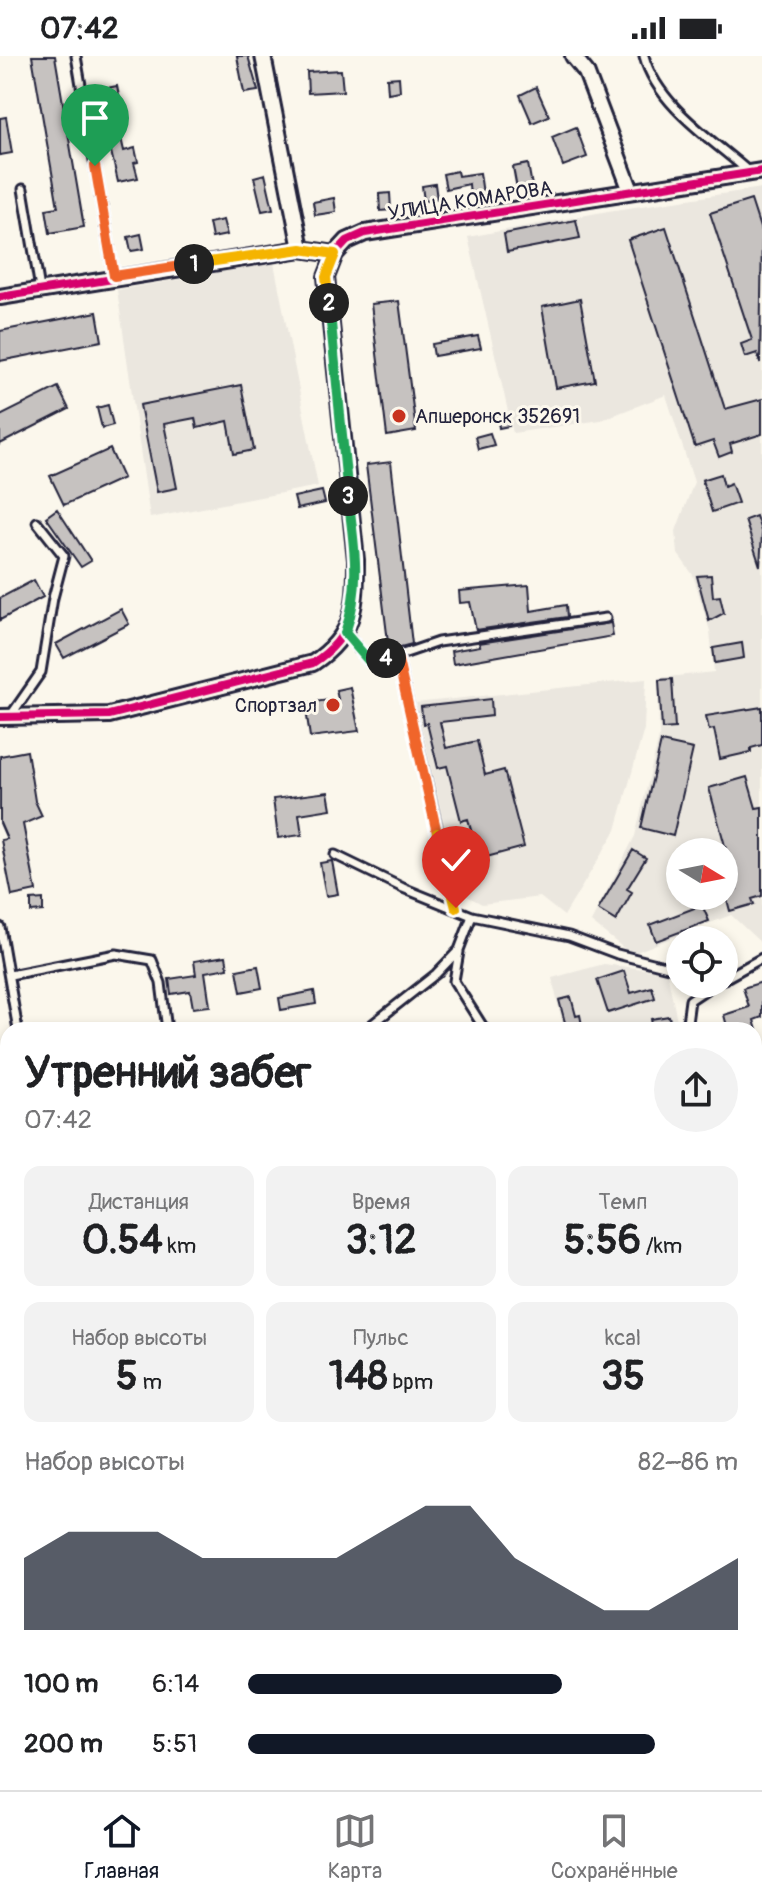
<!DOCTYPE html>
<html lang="ru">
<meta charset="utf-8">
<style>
body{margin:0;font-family:Pangolin,sans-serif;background:#f2f2f2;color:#202124;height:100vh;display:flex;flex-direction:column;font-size:30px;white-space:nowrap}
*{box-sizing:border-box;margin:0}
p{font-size:26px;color:#757577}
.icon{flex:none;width:44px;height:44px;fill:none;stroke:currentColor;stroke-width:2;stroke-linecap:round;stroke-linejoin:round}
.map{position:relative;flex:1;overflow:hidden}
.panel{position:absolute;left:0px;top:966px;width:762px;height:768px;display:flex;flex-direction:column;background:#fff;border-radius:24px 24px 0 0;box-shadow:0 4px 12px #0003}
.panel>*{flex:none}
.needle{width:52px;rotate:100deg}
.buttons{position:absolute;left:666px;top:782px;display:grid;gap:16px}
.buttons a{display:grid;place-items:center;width:72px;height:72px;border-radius:50%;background:#fff;box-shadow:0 4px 12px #0003;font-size:40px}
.pin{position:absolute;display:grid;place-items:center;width:68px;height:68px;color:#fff;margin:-82px -34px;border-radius:50% 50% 50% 0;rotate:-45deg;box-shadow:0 0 8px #0007}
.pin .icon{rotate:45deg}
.km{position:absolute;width:40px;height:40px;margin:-20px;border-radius:50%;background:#222;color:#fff;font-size:22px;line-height:40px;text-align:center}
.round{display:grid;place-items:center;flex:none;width:84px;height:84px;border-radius:42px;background:#f2f2f2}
.headline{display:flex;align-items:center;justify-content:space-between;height:136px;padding:0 24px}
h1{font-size:44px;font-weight:700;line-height:60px}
.stats{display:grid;grid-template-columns:repeat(3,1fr);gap:12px;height:136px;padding:8px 24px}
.stats div{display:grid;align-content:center;border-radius:16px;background:#f2f2f2;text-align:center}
.stats b{font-size:40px;font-weight:700}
.stats small{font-size:22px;font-weight:400}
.stats p{font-size:22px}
.chart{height:224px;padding:16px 24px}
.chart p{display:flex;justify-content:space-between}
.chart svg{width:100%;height:144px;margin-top:8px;fill:#111827;opacity:.7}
ul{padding:0 24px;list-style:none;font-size:26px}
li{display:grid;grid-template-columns:128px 96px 1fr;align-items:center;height:60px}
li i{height:20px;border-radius:10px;background:#111827}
.status{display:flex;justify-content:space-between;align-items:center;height:56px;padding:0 40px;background:#fff;direction:ltr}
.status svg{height:22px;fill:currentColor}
.menu{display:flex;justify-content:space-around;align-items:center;height:112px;border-top:2px solid #e0e0e0;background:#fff;font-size:22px;color:#757577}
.menu a{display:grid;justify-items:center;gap:4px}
.menu .selected{color:#111827}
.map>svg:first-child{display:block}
.built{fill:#ebe7df;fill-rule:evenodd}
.water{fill:#b1aeb0;stroke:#787681;stroke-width:2}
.building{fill:#c6c2c0;stroke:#22223b;stroke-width:2}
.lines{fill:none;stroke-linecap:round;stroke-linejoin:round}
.lane-casing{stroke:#22223b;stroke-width:13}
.street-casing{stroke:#22223b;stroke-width:20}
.lane{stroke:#fbf7ec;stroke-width:7}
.street{stroke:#fbf7ec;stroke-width:14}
.cycleway-casing{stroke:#fbf7ec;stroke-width:13}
.cycleway{stroke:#d6006c;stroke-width:8}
.split-1-casing{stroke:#fff;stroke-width:16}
.split-2-casing{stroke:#fff;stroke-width:16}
.split-3-casing{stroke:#fff;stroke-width:16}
.split-4-casing{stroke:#fff;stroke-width:16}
.split-5-casing{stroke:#fff;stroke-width:16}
.split-6-casing{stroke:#fff;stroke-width:16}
.split-1{stroke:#f0652b;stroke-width:10}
.split-2{stroke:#f5b400;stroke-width:10}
.split-3{stroke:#22a559;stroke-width:10}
.split-4{stroke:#22a559;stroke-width:10}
.split-5{stroke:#f0652b;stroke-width:10}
.split-6{stroke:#f5b400;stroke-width:10}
.poi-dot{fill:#c8321e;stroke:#fbf7ec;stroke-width:3}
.labels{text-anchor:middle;stroke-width:6;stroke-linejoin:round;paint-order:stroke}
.street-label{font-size:20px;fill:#22223b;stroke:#fbf7ec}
.poi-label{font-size:20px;fill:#22223b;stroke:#fbf7ec;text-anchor:start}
</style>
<div class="status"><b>07:42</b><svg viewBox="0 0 49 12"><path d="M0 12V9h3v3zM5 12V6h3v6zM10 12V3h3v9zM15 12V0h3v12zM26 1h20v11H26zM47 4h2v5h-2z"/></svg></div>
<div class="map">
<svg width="762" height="1734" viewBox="0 0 762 1734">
<rect width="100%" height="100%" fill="#fbf7ec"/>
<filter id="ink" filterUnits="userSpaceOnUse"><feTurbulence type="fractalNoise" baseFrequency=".0125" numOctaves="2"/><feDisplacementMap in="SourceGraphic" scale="16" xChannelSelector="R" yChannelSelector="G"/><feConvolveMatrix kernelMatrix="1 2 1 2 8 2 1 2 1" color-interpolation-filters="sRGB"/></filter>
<g filter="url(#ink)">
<path class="built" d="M762,132V888L731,859L631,898L591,866L635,780L659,681L658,622L714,616L710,575L693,519L678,498L676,475L694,426L666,339L601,364L513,377L468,181L608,155ZM680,796H724V840H680Z
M274,207L318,430L150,462L117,234Z
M646,623L644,673L616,774L564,860L540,841L482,848L463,838L450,821L415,647Z
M604,908L667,916L679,974H564L552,922Z"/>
<path class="water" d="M762,1509V1734H622L630,1726H754V1523Z"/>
<path class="building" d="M32,0H55L84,171L50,177L46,153L58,151Z
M237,0H248L258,35L244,37Z
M341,14L343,35L308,37L307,16Z
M399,21L400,35L388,37L387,22Z
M117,30L121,50L114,51L124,95L135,92L138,106L134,107L138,122L118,126L97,34Z
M536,31L549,60L532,67L520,39Z
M6,61L12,97L0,99V62Z
M576,71L587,101L563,110L552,81Z
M528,108L532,130L517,133L513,111Z
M457,115L458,120L480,117L483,138L470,140L469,128L446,133L443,118Z
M265,118L273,153L262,155L254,121Z
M435,128L437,143L424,145L422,130Z
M390,137L391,154L380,155L379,138Z
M334,142L336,156L315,159L313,146Z
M751,144L762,178L760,307L757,297L745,301L741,288L752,284L710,157Z
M223,164L227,179L212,182L209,167Z
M576,164L580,182L507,196L504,178Z
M666,171L725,353L762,343V378L730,388L732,396L719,401L713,385L695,391L628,184Z
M141,178L144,193L131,195L128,181Z
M580,243L595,325L556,332L542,251Z
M399,245L416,375L387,380L371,248Z
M97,256L102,285L0,305V275Z
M478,280L481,292L434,300L432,288Z
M241,329L254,394L234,398L228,365L197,372L195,362L164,368L177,432L157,436L140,349Z
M58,331L69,353L0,388V360Z
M108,349L113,369L102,372L97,352Z
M506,356L509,370L499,372L497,359Z
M490,377L494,389L478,393L475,381Z
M110,393L123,422L64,449L50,420Z
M391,406L412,588L389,594L366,409Z
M721,418L724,430L731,427L738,447L712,456L702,424Z
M322,435L325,447L297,453L294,441Z
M57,453L91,505L81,511L46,461Z
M756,460L762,478L760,510L745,464Z
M711,519L713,541L720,540L724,557L709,565L697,520Z
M34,524L43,541L0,564V542Z
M529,529L531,555L566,549L567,561L476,574L470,546L460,547L459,535Z
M121,553L129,568L64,602L56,588Z
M611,567L613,580L453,608L451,595L480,590L479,587Z
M742,587L744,602L715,607L713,592Z
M672,623L675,672L662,673L659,624Z
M350,631L359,675L310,681L305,647L338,643L336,634Z
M491,643L492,660L440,666L446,692L477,685L485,719L504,714L524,791L479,803L468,763L461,765L447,710L438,712L427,667L423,668L421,651Z
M762,651V689L751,692V696L720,703L714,673L709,674L706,660Z
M661,686L693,693L673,780L641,772Z
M27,695L35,745L42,760L23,768L36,835L12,840L1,784L7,783L0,767V700Z
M747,721L756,752L762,751V840L752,843L754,848L730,855L725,836L737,833L709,732Z
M328,736L331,753L299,758L302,779L278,782L273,743Z
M633,794L646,802L627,833L632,836L616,865L598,854Z
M332,805L338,838L326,840L320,807Z
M43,843V855L31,856V844Z
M702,849L709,865L656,885L650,869Z
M226,900L228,912L205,916L210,950L193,952L190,935L171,938L169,923L196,919L194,905Z
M258,910L262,932L241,936L237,914Z
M624,915L631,937L652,931L655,942L608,957L597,924Z
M762,926V961L754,964L757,974H728L724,959L749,951L743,932Z
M314,935L316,948L281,954L279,942Z
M571,941L576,960L580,959L583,974H567L559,944Z
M669,960L672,974H653L651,963Z"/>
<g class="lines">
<g class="lane-casing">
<path id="lane" d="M76,0L114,220
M644,0C657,49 713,84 749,116
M23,133L40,233
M345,577L369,605L397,600L456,852
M397,600L438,586L606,562
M9,662L41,616L53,542L64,500L37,466
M335,799L403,832L472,860L569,880L617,898L680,914
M0,871L18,974
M459,896L454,925L485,974
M10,919L116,898L152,904L161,927L167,974
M724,923L762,902
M365,974L436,918L459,894L472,860
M686,974L690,944L714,928
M754,1219L762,1216
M754,1278L762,1301
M754,1426L762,1409"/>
</g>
<g class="street-casing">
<path id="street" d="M263,0L301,193
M573,0L586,16L631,135
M0,241L301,193L335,198L347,185L365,177L762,115
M0,661L109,659L313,607C355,579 356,551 356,504L326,221L335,198"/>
</g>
<use href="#lane" class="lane"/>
<use href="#street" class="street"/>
<g class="cycleway-casing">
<path id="cycleway" d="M0,241L301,193L335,198L347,185L365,177L762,115
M0,661L109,659L313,607C355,579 356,551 356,504L326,221L335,198"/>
</g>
<use href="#cycleway" class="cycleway"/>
</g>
</g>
<g class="lines" filter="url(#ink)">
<g class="split-1-casing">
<path id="split-1" d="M95,110L114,220L194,208"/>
</g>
<g class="split-2-casing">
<path id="split-2" d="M194,208L301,193L335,198L326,221L329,247"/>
</g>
<g class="split-3-casing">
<path id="split-3" d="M329,247L348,440"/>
</g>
<g class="split-4-casing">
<path id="split-4" d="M348,440C354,489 362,529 345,577L369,605L386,602"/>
</g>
<g class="split-5-casing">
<path id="split-5" d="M386,602L397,600L437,777"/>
</g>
<g class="split-6-casing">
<path id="split-6" d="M437,777L456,852"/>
</g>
<use href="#split-1" class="split-1"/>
<use href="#split-2" class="split-2"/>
<use href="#split-3" class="split-3"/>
<use href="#split-4" class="split-4"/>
<use href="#split-5" class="split-5"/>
<use href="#split-6" class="split-6"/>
</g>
<g class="poi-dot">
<circle cx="399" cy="360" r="8"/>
<circle cx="333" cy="649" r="8"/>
</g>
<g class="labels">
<g class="street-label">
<text transform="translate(470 144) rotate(-9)" y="7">УЛИЦА КОМАРОВА</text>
</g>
<g class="poi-label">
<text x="415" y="367">Апшеронск 352691</text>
<text x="317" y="656" text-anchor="end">Спортзал</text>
</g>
</g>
</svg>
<div class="buttons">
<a><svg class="needle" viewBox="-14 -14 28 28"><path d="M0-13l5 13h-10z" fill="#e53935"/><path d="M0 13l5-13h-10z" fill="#757577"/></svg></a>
<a><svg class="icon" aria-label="locate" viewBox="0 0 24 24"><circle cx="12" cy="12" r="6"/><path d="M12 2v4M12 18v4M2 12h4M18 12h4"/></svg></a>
</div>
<div class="pin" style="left:95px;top:110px;background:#1e9e55"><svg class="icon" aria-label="arrive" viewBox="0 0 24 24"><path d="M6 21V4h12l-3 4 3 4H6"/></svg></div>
<div class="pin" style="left:456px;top:852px;background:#d93025"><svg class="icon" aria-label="check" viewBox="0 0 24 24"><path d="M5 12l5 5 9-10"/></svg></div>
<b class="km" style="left:194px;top:208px">1</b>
<b class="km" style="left:329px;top:247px">2</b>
<b class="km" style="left:348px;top:440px">3</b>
<b class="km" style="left:386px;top:602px">4</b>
<section class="panel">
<div class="headline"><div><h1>Утренний забег</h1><p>07:42</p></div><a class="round"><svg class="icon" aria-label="share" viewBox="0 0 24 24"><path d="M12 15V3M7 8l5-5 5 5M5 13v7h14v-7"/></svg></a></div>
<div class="stats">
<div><p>Дистанция</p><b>0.54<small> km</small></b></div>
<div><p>Время</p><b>3:12</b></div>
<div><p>Темп</p><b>5:56<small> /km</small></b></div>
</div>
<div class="stats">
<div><p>Набор высоты</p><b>5<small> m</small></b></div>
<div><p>Пульс</p><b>148<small> bpm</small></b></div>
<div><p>kcal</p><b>35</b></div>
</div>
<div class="chart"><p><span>Набор высоты</span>82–86 m</p>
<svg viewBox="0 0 160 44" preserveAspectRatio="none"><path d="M0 44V22L10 14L20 14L30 14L40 22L50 22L60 22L70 22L80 14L90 6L100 6L110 22L120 30L130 38L140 38L150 30L160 22V44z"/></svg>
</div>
<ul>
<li><b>100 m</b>6:14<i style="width:64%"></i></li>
<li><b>200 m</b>5:51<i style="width:83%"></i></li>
</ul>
</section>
</div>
<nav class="menu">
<a class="selected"><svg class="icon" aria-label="home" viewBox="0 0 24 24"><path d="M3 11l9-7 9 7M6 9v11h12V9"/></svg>Главная</a>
<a><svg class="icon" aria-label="map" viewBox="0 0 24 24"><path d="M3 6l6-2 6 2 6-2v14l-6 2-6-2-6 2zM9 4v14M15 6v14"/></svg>Карта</a>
<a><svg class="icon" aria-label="saved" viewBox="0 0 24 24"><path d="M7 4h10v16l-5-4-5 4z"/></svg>Сохранённые</a>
</nav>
